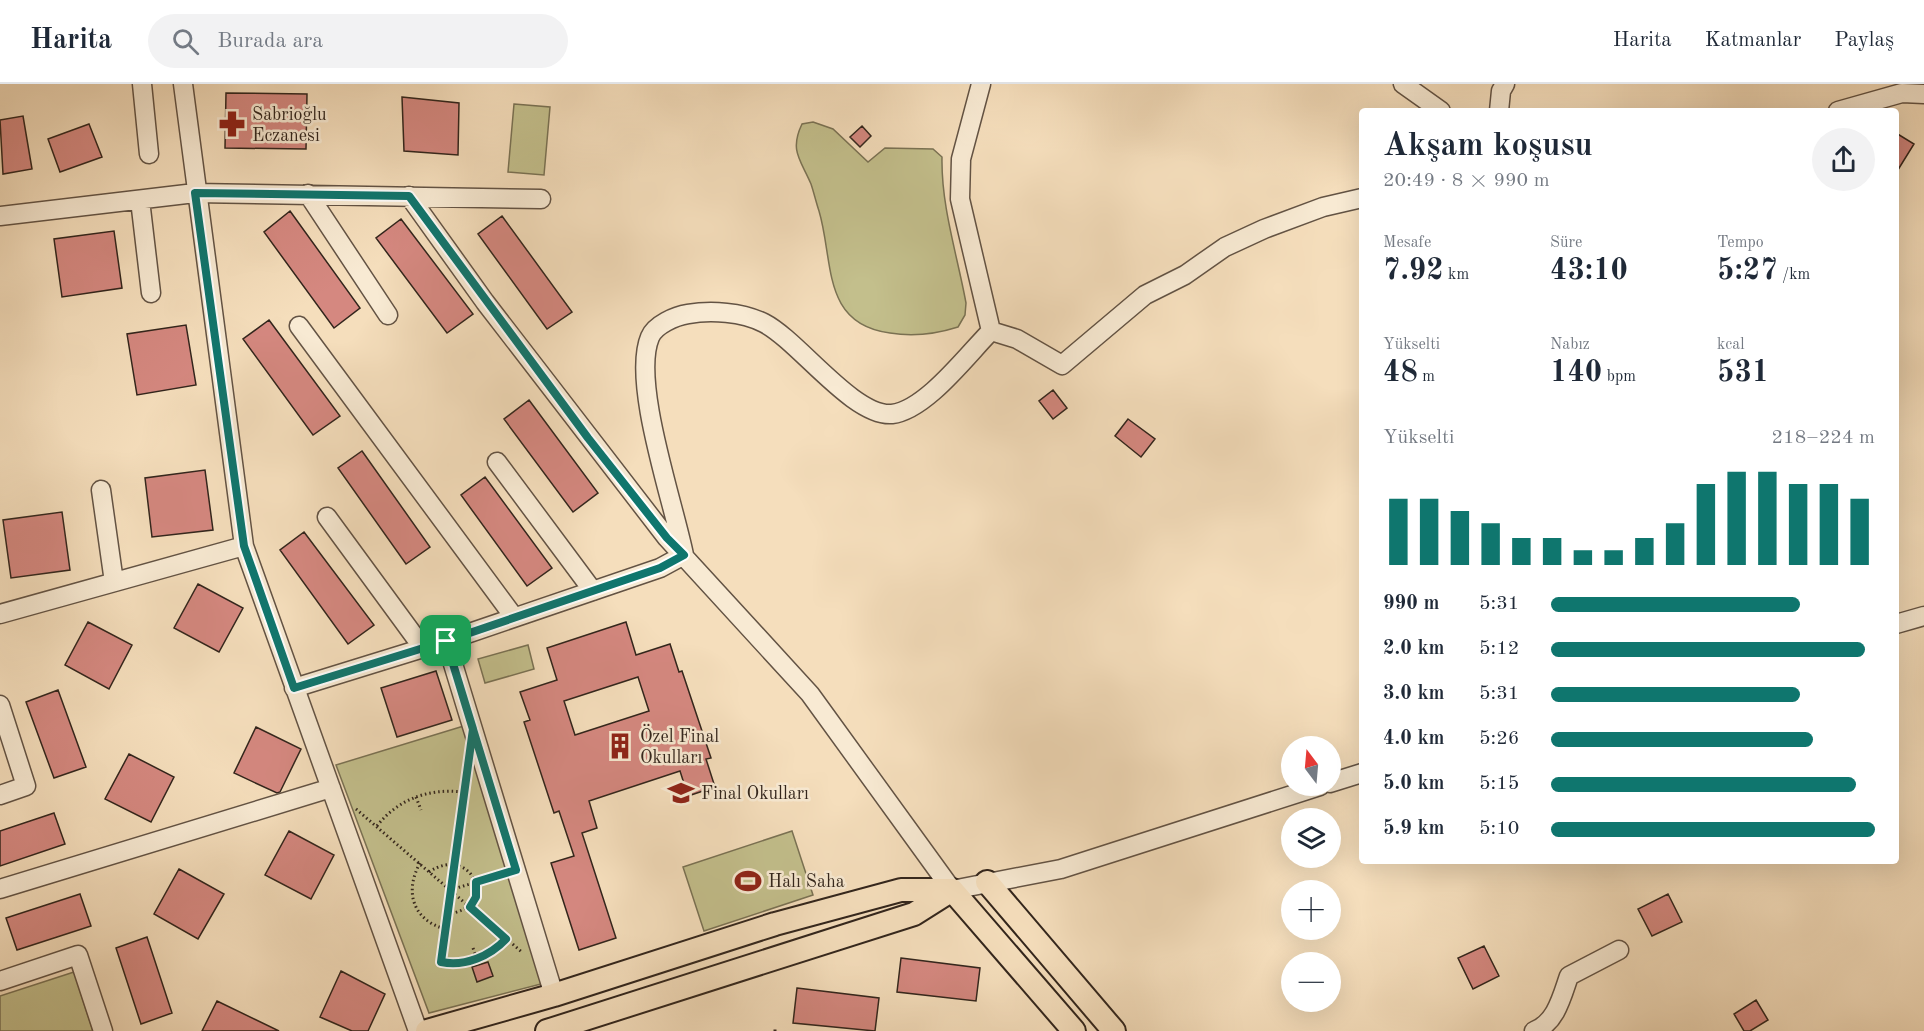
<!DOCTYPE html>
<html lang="tr">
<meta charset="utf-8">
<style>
body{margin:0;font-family:"Old Standard TT",serif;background:#f2f2f3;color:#1f2937;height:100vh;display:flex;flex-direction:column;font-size:22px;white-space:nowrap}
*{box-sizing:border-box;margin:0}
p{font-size:20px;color:#747a83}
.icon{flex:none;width:33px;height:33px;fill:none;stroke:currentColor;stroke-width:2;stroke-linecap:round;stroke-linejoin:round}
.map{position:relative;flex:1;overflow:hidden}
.panel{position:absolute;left:1359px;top:24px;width:540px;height:756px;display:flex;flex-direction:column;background:#fff;border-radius:6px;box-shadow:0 6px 24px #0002}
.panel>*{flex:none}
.needle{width:39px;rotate:344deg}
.fabs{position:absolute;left:1281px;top:652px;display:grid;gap:12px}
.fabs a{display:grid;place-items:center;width:60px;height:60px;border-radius:50%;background:#fff;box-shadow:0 6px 24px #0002;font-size:30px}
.pin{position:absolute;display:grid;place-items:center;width:51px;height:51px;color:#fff;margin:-26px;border-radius:12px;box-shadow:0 3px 9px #0006}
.round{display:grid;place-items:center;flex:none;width:63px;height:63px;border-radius:32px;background:#f2f2f3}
.head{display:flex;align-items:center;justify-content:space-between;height:102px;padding:0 24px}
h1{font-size:33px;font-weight:600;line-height:45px}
.stats{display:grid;grid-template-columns:repeat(3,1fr);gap:9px;height:102px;padding:6px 24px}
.stats div{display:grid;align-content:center}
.stats b{font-size:30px;font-weight:600}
.stats small{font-size:16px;font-weight:400}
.stats p{font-size:16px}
.chart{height:168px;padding:12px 24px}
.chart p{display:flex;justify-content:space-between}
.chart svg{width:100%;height:108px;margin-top:6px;stroke:#0f766e;stroke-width:6}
ul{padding:0 24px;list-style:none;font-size:20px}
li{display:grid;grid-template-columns:96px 72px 1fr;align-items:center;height:45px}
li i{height:15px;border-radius:8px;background:#0f766e}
header{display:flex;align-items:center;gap:36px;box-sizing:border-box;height:84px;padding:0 30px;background:#fff;border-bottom:2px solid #e0e1e3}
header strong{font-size:28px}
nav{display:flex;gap:33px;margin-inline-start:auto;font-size:21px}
.search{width:420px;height:54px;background:#f2f2f3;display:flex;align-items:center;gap:15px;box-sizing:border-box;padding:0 21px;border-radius:33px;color:#747a83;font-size:22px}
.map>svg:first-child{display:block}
.green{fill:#c3bf8c;stroke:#7a7254;stroke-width:1.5}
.building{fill:#d58880;stroke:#32251c;stroke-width:1.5;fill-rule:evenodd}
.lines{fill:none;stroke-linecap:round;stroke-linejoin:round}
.minor-casing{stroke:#635344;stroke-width:21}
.major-casing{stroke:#32251c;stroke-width:26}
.path{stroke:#32251c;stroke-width:3;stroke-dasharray:1.5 3;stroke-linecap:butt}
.minor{stroke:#f8ead3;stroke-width:18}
.major{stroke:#f5debc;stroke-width:22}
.route-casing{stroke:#fff;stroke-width:12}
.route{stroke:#0f766e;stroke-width:8}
.labels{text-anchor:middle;stroke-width:5;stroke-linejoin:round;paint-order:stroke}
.poi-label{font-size:18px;fill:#32251c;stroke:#f8ead3;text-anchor:start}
</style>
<header>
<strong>Harita</strong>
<div class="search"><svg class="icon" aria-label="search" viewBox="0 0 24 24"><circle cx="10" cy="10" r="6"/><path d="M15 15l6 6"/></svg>Burada ara</div>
<nav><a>Harita</a><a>Katmanlar</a><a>Paylaş</a></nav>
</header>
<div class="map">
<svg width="1924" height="947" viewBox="0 0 1924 947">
<rect width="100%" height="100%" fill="#f5debc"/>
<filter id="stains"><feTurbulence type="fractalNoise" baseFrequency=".00333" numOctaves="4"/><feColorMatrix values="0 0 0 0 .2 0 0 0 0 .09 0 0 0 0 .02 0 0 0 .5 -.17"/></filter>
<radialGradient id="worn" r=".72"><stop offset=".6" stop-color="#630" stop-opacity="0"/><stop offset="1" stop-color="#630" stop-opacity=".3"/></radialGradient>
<path class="green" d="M514,20L550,23L544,91L508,88Z
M813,38L833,45L868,78L885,64L933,65L942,73C941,122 957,170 966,219L965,231L958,243C936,250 914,253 890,249C821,240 834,177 819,127C816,118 814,109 811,100C801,76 789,67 802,40Z
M528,561L534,585L485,599L478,575Z
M467,641L541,900L429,929L336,681Z
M792,747L813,811L704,847L683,783Z
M74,888L93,947H0V912Z"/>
<path class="building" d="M226,9L307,10L306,65L225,64Z
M402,13L459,19L458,71L404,67Z
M23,32L32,85L3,90L0,36Z
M89,40L102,73L60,88L48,55Z
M862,42L871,52L860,63L850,53Z
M1896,49L1914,60L1896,89Z
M290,127L360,224L334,244L264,148Z
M502,132L572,228L547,245L478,150Z
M401,135L473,230L447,249L376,154Z
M114,147L122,204L62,213L54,155Z
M269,236L340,332L313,351L243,255Z
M186,241L196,301L137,311L127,250Z
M1053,306L1067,324L1053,335L1039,317Z
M529,316L598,409L573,428L504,335Z
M1128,335L1155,355L1141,373L1115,352Z
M362,367L430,463L406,480L338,384Z
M205,386L213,446L152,453L145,394Z
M485,393L552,484L527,502L461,411Z
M62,428L70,486L11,494L3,436Z
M304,448L374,541L348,560L280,466Z
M198,500L243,524L219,568L174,544Z
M88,538L132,561L109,605L65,581Z
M626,538L636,571L670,560L679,588L682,587L711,674L706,675L715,703L688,712L680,687L589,717L597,744L582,749L616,854L579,866L551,779L574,772L559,727L554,729L524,638L530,636L520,608L557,596L547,564ZM638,593L649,627L575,651L564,617Z
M436,587L452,636L397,653L381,604Z
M58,606L86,683L54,694L26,618Z
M256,643L301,665L280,708L277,709L234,689Z
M129,670L174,693L151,738L105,715Z
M54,729L65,760L0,782V747Z
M289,747L334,771L311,815L265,791Z
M179,785L224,810L198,855L154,830Z
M80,810L91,842L17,866L6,834Z
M1668,810L1682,838L1652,852L1638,825Z
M147,853L172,929L141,940L116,864Z
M1484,862L1499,892L1473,905L1458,874Z
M901,874L980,884L976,917L897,908Z
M488,878L493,892L477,898L472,883Z
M341,887L385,910L368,947H352L320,933Z
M797,904L879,914L875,947L793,939Z
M1756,916L1768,936L1750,947H1744L1734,930Z
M217,917L279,947H202Z"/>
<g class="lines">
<g class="minor-casing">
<path id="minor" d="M142,0L149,70
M183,0L244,462L418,947
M981,0L961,75L960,115L991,247
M1403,0L1441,27
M1499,27L1501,7L1505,0
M1838,27L1902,9L1924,10
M308,110L388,231
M409,112L485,218L667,454L810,610L952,806L1061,785L1320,702
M140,116L151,209
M0,132L195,109L541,115
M299,242L514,533
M991,247L1017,255L1062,281L1145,211L1185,191L1225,163L1264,145L1323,123L1362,114
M497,378L593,507
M101,406L114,498
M327,433L423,564
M0,530L244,462
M1896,540L1924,532
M446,557L554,911
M294,604L446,557L660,484L684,471C674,420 631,298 650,253C655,241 675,232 688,230C711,226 742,228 764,239C799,257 853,333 892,330C926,326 967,271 991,247
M0,621L26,702L0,711
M1330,699L1362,689
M0,805L331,704
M0,897L78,871L103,947
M1534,947C1556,939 1562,912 1569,892L1619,866"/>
</g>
<g class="major-casing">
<path id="major" d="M987,798L1114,947
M427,947L554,911L775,840L901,806H952L1074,947
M547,947L914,830L952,806"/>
</g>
<path class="path" d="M466,685L441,878C465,883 490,872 506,855
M416,713L421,726
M356,725L523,869
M377,742C398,715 429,704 463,708
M420,779C404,808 413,836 445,845
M429,788C472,759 501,824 447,830
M450,806L500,791
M473,864L477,875
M775,947V943"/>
<use href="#minor" class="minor"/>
<use href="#major" class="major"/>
</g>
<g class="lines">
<g class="route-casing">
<path id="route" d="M446,557L294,604L244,462L195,109L409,112L588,354L667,454L684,471L660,484L446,557L473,645L441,878C465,883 490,872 506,855L470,823L476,813V798L516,786C493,710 469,633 446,557"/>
</g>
<use href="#route" class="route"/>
</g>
<defs>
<g id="pharmacy-bare" transform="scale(2.07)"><path d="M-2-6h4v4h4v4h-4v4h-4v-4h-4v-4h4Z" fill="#8f2418" stroke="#f8ead3" stroke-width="2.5" paint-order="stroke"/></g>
<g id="building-bare" transform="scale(2.07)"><path d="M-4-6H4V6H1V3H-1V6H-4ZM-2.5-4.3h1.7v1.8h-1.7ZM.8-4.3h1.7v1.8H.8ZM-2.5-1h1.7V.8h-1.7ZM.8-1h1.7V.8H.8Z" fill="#8f2418" stroke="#f8ead3" stroke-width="2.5" paint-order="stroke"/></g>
<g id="school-bare" transform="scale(2.07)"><path d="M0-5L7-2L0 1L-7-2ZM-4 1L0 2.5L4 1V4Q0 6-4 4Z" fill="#8f2418" stroke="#f8ead3" stroke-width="2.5" paint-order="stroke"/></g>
<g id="stadium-bare" transform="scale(2.07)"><path d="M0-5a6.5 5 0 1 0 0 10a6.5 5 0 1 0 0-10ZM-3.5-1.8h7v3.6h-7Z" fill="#8f2418" stroke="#f8ead3" stroke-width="2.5" paint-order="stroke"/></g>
</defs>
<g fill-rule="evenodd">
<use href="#pharmacy-bare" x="232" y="40"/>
<use href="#building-bare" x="620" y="662"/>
<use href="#school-bare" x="681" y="709"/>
<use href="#stadium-bare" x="748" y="797"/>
</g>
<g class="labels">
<g class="poi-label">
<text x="252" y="36">Sabrioğlu<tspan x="252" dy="21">Eczanesi</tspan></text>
<text x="640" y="658">Özel Final<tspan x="640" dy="21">Okulları</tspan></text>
<text x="701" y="715">Final Okulları</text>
<text x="768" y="803">Halı Saha</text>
</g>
</g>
<rect width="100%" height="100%" filter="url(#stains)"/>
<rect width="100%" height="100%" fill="url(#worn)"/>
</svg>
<div class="fabs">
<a><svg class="needle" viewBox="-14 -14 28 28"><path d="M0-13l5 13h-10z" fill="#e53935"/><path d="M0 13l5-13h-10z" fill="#747a83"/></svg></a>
<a><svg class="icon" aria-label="layers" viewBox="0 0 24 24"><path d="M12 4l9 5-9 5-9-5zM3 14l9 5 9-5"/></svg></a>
<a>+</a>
<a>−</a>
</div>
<div class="pin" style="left:446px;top:557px;background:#1e9e55"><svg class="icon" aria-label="arrive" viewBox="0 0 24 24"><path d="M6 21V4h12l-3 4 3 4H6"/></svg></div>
<section class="panel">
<div class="head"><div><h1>Akşam koşusu</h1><p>20:49 · 8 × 990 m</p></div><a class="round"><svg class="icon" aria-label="share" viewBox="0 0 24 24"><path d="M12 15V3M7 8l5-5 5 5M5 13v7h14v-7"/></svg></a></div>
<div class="stats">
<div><p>Mesafe</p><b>7.92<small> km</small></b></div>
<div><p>Süre</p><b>43:10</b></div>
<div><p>Tempo</p><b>5:27<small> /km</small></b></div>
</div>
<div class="stats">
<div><p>Yükselti</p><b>48<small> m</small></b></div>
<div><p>Nabız</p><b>140<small> bpm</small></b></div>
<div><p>kcal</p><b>531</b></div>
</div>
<div class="chart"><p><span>Yükselti</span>218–224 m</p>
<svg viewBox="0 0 160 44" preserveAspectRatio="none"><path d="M5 44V17M15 44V17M25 44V22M35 44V27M45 44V33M55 44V33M65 44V38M75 44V38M85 44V33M95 44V27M105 44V11M115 44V6M125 44V6M135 44V11M145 44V11M155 44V17"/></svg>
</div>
<ul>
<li><b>990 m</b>5:31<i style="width:77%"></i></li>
<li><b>2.0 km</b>5:12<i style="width:97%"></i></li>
<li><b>3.0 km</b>5:31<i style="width:77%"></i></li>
<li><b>4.0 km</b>5:26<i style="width:81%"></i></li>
<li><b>5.0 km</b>5:15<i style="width:94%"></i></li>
<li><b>5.9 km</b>5:10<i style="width:100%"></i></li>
</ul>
</section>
</div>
